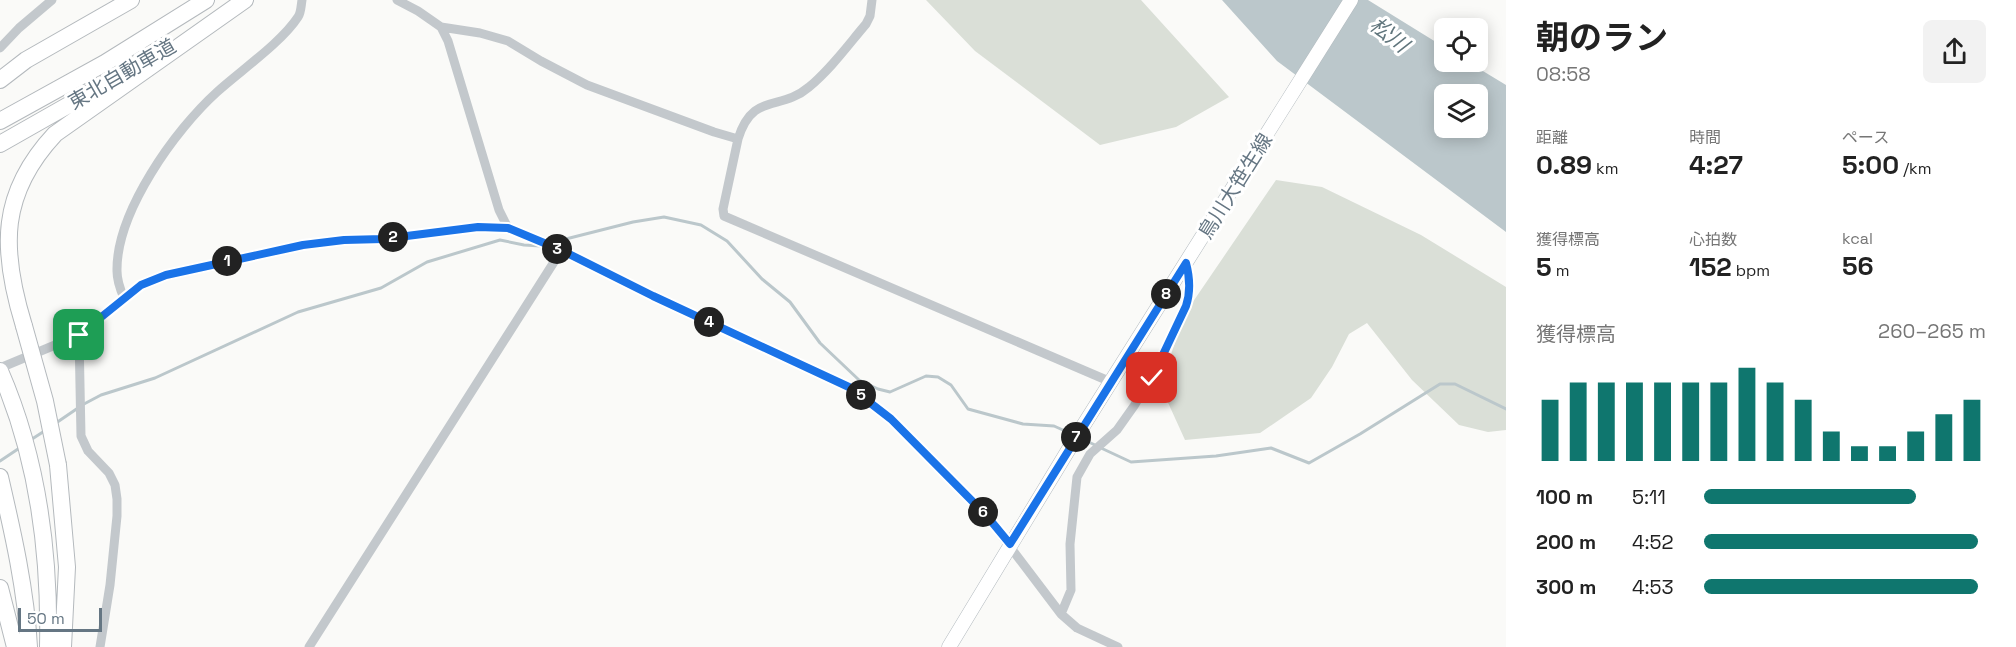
<!DOCTYPE html>
<html lang="ja">
<meta charset="utf-8">
<style>
body{margin:0;font-family:"Space Grotesk","Noto Sans JP",sans-serif;background:#f2f2f2;color:#222;height:100vh;display:flex;flex-direction:column;font-size:22px;white-space:nowrap}
*{box-sizing:border-box;margin:0}
p{font-size:20px;color:#767676}
.icon{flex:none;width:33px;height:33px;fill:none;stroke:currentColor;stroke-width:2;stroke-linecap:round;stroke-linejoin:round}
.map{position:relative;flex:1;overflow:hidden}
.details{display:flex;flex-direction:column;background:#fff;width:510px}
.details>*{flex:none}
.tools{position:absolute;left:1434px;top:18px;display:grid;gap:12px}
.tools a{display:grid;place-items:center;width:54px;height:54px;border-radius:9px;background:#fff;box-shadow:0 3px 15px #0003;font-size:30px}
.scale{position:absolute;left:18px;bottom:15px;width:84px;box-sizing:border-box;padding-left:6px;border:3px solid #657683;border-top:0;font-size:16px;line-height:21px;white-space:nowrap;color:#657683;-webkit-text-stroke:4px #fff;paint-order:stroke}
.pin{position:absolute;display:grid;place-items:center;width:51px;height:51px;color:#fff;margin:-26px;border-radius:12px;box-shadow:0 3px 9px #0006}
.km{position:absolute;width:30px;height:30px;margin:-15px;border-radius:50%;background:#222;color:#fff;font-size:16px;line-height:30px;text-align:center}
.round{display:grid;place-items:center;flex:none;width:63px;height:63px;border-radius:9px;background:#f2f2f2}
.summary{display:flex;align-items:center;justify-content:space-between;height:102px;padding:0 30px}
h1{font-size:33px;font-weight:700;line-height:45px}
.stats{display:grid;grid-template-columns:repeat(3,1fr);gap:9px;height:102px;padding:6px 30px}
.stats div{display:grid;align-content:center}
.stats b{font-size:26px;font-weight:700}
.stats small{font-size:16px;font-weight:400}
.stats p{font-size:16px}
.chart{height:168px;padding:12px 30px}
.chart p{display:flex;justify-content:space-between}
.chart svg{width:100%;height:108px;margin-top:6px;stroke:#0f766e;stroke-width:6}
ul{padding:0 30px;list-style:none;font-size:20px}
li{display:grid;grid-template-columns:96px 72px 1fr;align-items:center;height:45px}
li i{height:15px;border-radius:8px;background:#0f766e}
main{display:flex;flex:1;min-height:0}
.map>svg:first-child{display:block}
.green{fill:#dadfd7}
.water{fill:#bbc7cb;fill-rule:evenodd}
.lines{fill:none;stroke-linecap:round;stroke-linejoin:round}
.stream{stroke:#bbc7cb;stroke-width:3}
.secondary-casing{stroke:#b3babf;stroke-width:15}
.highway-casing{stroke:#b4b9bd;stroke-width:18}
.street{stroke:#c3c8cc;stroke-width:9}
.secondary{stroke:#fff;stroke-width:14}
.highway{stroke:#fff;stroke-width:16}
.highway-bridge-casing{stroke:#b4b9bd;stroke-width:18;stroke-linecap:butt}
.highway-bridge{stroke:#fff;stroke-width:16}
.route-casing{stroke:#fff;stroke-width:12}
.route{stroke:#1a73e8;stroke-width:8}
.labels{text-anchor:middle;stroke-width:6;stroke-linejoin:round;paint-order:stroke}
.street-label{font-size:20px;fill:#657683;stroke:#fff}
.water-label{font-size:21px;font-style:italic;fill:#60757c;stroke:#fff}
</style>
<main>
<div class="map">
<svg width="1506" height="647" viewBox="0 0 1506 647">
<rect width="100%" height="100%" fill="#fafaf8"/>
<path class="green" d="M926,0H1141L1229,97L1176,127L1100,145L975,51Z
M1276,180L1322,187L1421,235L1506,287V430L1488,432L1459,425L1412,380L1367,323L1349,334L1332,367L1311,398L1260,433L1185,440L1160,385L1186,312Z"/>
<path class="water" d="M1222,0H1368L1444,47V62H1468L1506,85V232L1277,61ZM1444,94H1478V128H1444Z"/>
<g class="lines">
<path class="stream" d="M550,243L633,222L664,217L701,225L727,241L762,279L790,302L820,343L859,380L878,389L890,392L926,376L938,377L951,385L968,409L1023,424L1054,426L1074,435
M84,404L101,395L155,378L298,312L381,288L427,262L500,240L524,245L541,246
M56,423L78,408
M1080,438L1095,445
M29,441L46,430
M1101,448L1131,462L1216,456L1271,448L1309,463L1360,434L1440,384H1455L1506,409
M0,461L21,447"/>
<g class="secondary-casing">
<path id="secondary" d="M949,647L1078,434L1351,0"/>
</g>
<g class="highway-casing">
<path id="highway" d="M0,80L26,60L131,0
M0,121L105,63L206,0
M0,144L125,73
M24,326C0,248 0,193 55,134L245,0
M0,371C38,458 50,553 48,647
M58,465L67,567L63,647
M0,477C13,533 26,590 29,647
M0,588L15,647"/>
</g>
<path class="street" d="M397,0L418,11L441,27L448,41L499,210L508,228
M872,0L870,16L866,24C848,45 831,69 809,87C780,112 753,91 738,139L723,209L724,216L1111,382
M441,27L480,33L508,41L541,61L587,85L714,132L738,139
M0,48L19,28L52,0
M124,298C120,289 117,280 117,271C116,212 175,130 217,92C240,71 281,43 298,17C301,13 301,6 302,0
M0,368L79,335
M1061,614L1071,590L1070,544L1077,477L1090,454L1117,430L1134,406L1163,357L1189,297V277L1186,263
M100,647L110,585L117,516V499L115,485L109,473L88,451L81,436L79,335L141,285L166,275L303,245L344,240L383,239L479,227L508,228L561,251L653,296L851,388L890,419L986,515L1061,614L1077,628L1118,647
M309,647L561,251"/>
<use href="#secondary" class="secondary"/>
<use href="#highway" class="highway"/>
<g class="highway-bridge-casing">
<path id="highway-bridge" d="M24,326L45,401L58,465"/>
</g>
<use href="#highway-bridge" class="highway-bridge"/>
</g>
<g class="lines">
<g class="route-casing">
<path id="route" d="M79,335L141,285L166,275L303,245L344,240L383,239L478,227L508,228L561,250L653,296L851,388L891,419L986,515L1010,544L1186,263C1190,278 1191,291 1186,306L1152,378"/>
</g>
<use href="#route" class="route"/>
</g>
<g class="labels">
<g class="street-label">
<text transform="translate(122 74) rotate(-30)" y="7">東北自動車道</text>
<text transform="translate(1235 186) rotate(-58)" y="7">鳥川大笹生線</text>
</g>
<g class="water-label">
<text transform="translate(1389 35) rotate(38)" y="7">松川</text>
</g>
</g>
</svg>
<div class="tools">
<a><svg class="icon" aria-label="locate" viewBox="0 0 24 24"><circle cx="12" cy="12" r="6"/><path d="M12 2v4M12 18v4M2 12h4M18 12h4"/></svg></a>
<a><svg class="icon" aria-label="layers" viewBox="0 0 24 24"><path d="M12 4l9 5-9 5-9-5zM3 14l9 5 9-5"/></svg></a>
</div>
<div class="scale">50 m</div>
<div class="pin" style="left:79px;top:335px;background:#1e9e55"><svg class="icon" aria-label="arrive" viewBox="0 0 24 24"><path d="M6 21V4h12l-3 4 3 4H6"/></svg></div>
<div class="pin" style="left:1152px;top:378px;background:#d93025"><svg class="icon" aria-label="check" viewBox="0 0 24 24"><path d="M5 12l5 5 9-10"/></svg></div>
<b class="km" style="left:227px;top:261px">1</b>
<b class="km" style="left:393px;top:237px">2</b>
<b class="km" style="left:557px;top:249px">3</b>
<b class="km" style="left:709px;top:322px">4</b>
<b class="km" style="left:861px;top:395px">5</b>
<b class="km" style="left:983px;top:512px">6</b>
<b class="km" style="left:1076px;top:437px">7</b>
<b class="km" style="left:1166px;top:294px">8</b>
</div>
<section class="details">
<div class="summary"><div><h1>朝のラン</h1><p>08:58</p></div><a class="round"><svg class="icon" aria-label="share" viewBox="0 0 24 24"><path d="M12 15V3M7 8l5-5 5 5M5 13v7h14v-7"/></svg></a></div>
<div class="stats">
<div><p>距離</p><b>0.89<small> km</small></b></div>
<div><p>時間</p><b>4:27</b></div>
<div><p>ペース</p><b>5:00<small> /km</small></b></div>
</div>
<div class="stats">
<div><p>獲得標高</p><b>5<small> m</small></b></div>
<div><p>心拍数</p><b>152<small> bpm</small></b></div>
<div><p>kcal</p><b>56</b></div>
</div>
<div class="chart"><p><span>獲得標高</span>260–265 m</p>
<svg viewBox="0 0 160 44" preserveAspectRatio="none"><path d="M5 44V19M15 44V12M25 44V12M35 44V12M45 44V12M55 44V12M65 44V12M75 44V6M85 44V12M95 44V19M105 44V32M115 44V38M125 44V38M135 44V32M145 44V25M155 44V19"/></svg>
</div>
<ul>
<li><b>100 m</b>5:11<i style="width:75%"></i></li>
<li><b>200 m</b>4:52<i style="width:97%"></i></li>
<li><b>300 m</b>4:53<i style="width:97%"></i></li>
</ul>
</section>
</main>
